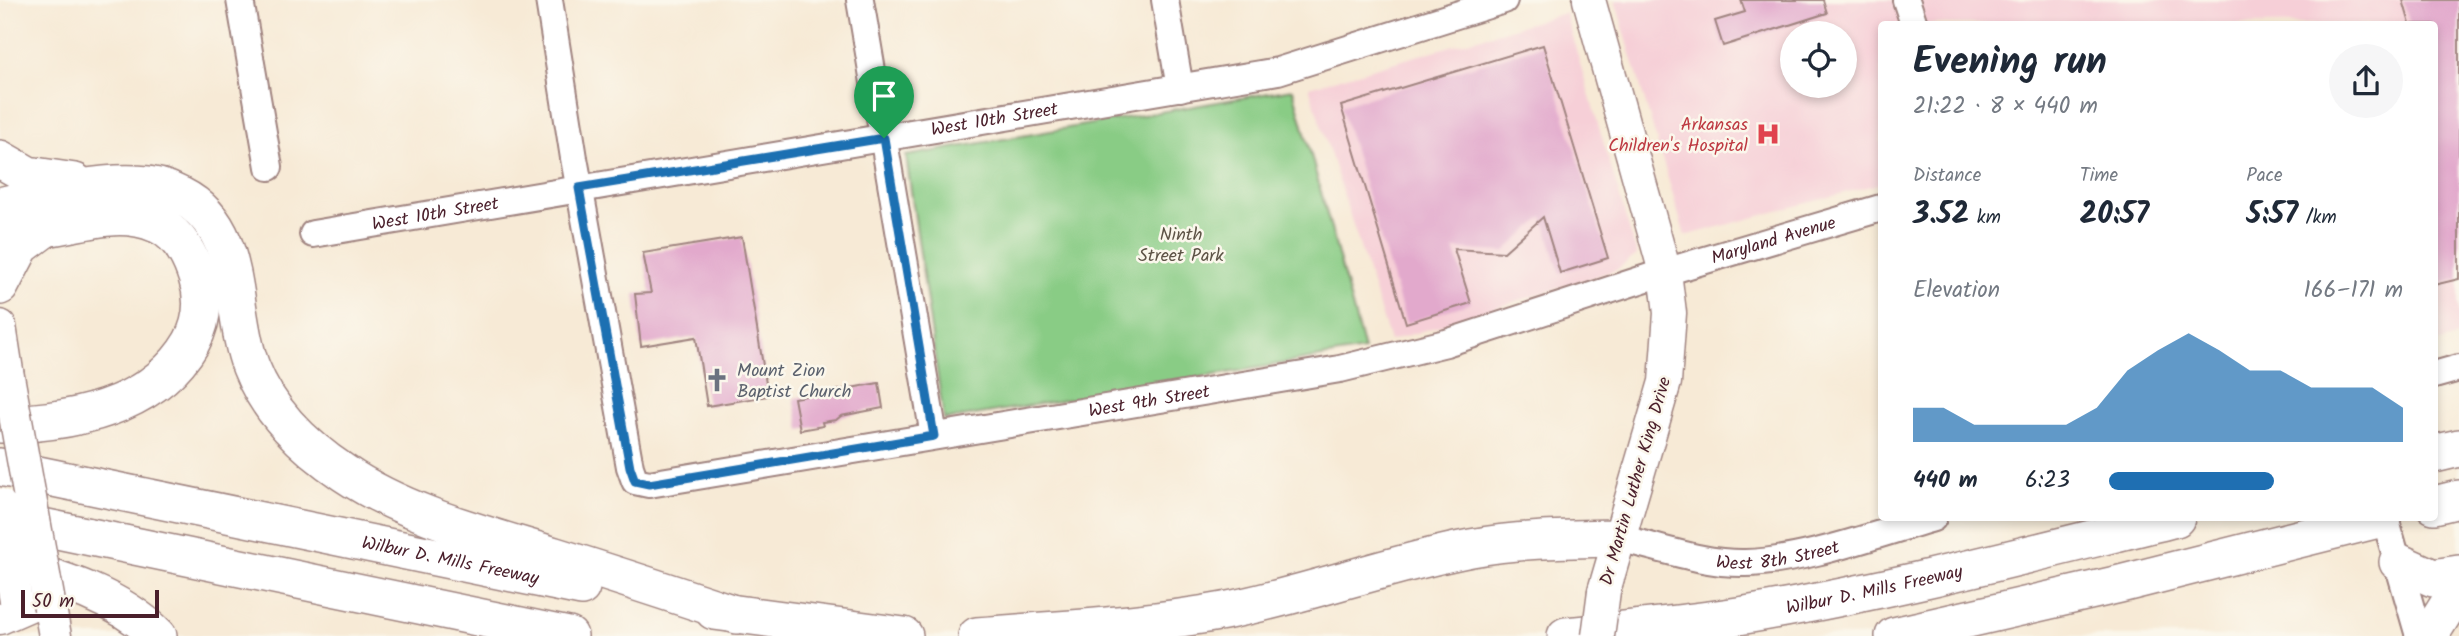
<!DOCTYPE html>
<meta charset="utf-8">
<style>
body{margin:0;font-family:Kalam,sans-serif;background:#f6f6f7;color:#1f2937;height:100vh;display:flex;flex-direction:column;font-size:26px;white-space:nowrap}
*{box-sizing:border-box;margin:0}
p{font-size:23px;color:#747a83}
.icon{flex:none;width:38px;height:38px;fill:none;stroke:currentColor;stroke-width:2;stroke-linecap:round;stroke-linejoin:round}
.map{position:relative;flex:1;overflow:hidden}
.drawer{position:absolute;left:1878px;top:21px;width:560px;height:500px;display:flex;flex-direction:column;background:#fff;border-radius:7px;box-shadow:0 4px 10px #0003}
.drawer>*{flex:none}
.controls{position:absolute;left:1780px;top:21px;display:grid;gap:14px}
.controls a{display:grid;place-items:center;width:77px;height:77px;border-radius:50%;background:#fff;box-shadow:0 4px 10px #0003;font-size:35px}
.scale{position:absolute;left:21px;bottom:18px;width:138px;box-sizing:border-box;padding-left:7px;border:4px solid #4a1f2b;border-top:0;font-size:19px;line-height:24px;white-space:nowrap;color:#4a1f2b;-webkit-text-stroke:5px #fbf7ec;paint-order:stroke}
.pin{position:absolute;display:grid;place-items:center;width:60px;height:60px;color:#fff;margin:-72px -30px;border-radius:50% 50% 50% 0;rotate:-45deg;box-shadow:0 0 7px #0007}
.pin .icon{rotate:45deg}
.round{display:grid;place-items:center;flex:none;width:74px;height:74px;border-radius:37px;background:#f6f6f7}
.head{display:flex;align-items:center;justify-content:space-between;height:119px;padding:0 35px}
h1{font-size:38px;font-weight:600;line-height:52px}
.metrics{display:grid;grid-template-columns:repeat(3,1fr);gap:10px;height:119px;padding:7px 35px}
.metrics div{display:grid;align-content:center}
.metrics b{font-size:30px;font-weight:600}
.metrics small{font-size:19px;font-weight:400}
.metrics p{font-size:19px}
.chart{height:196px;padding:14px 35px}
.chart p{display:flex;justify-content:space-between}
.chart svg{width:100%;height:126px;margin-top:7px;fill:#1f6fb2;opacity:.7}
ul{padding:0 35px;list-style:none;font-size:23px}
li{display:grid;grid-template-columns:112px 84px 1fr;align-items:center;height:52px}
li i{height:18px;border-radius:9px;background:#1f6fb2}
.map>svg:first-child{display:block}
.built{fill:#f6cfd7;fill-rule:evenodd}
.green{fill:#89cc85;stroke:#6a7658;stroke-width:2}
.building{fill:#e2a9cc}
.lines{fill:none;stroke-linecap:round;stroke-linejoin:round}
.minor-casing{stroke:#a08480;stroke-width:30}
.major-casing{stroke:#a08480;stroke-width:35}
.highway-casing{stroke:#a08480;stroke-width:40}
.minor{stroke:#fff;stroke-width:26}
.major{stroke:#fff;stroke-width:32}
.highway{stroke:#fff;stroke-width:37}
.major-bridge-casing{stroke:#a08480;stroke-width:35;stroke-linecap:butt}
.major-bridge{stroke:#fff;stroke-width:32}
.route-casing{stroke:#fff;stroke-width:14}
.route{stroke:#1f6fb2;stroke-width:9}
.labels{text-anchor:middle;stroke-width:5;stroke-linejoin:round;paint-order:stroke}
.street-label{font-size:18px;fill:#4a1f2b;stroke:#fbf7ec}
.health-label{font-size:18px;fill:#be3a42;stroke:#fbf7ec;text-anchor:end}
.park-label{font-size:18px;fill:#5d5346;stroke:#fbf7ec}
.worship-label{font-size:18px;fill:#5b616d;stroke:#fbf7ec;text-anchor:start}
</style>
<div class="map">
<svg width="2459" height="636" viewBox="0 0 2459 636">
<rect width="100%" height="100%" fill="#fbf7ec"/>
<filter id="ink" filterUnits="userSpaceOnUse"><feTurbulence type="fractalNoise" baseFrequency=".0143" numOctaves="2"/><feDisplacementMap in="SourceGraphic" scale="14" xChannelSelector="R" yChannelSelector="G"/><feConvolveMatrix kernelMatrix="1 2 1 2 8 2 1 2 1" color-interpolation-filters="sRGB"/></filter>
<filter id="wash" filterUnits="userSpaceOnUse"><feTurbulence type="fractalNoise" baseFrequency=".00686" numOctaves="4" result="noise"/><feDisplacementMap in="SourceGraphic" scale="28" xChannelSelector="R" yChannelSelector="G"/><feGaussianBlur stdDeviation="1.57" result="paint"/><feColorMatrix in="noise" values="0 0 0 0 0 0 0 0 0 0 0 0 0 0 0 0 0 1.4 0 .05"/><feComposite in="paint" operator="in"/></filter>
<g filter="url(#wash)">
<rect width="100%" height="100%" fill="#f7ead6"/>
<path class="built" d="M1615,0H2459V336L2434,344V24H1881V183L1685,236ZM1792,33H1844V86H1792Z
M1565,13L1637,255L1616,270L1390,341L1309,87Z"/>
<path class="green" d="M1293,89L1364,350L944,420L906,156Z"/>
<g id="blocks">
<path class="building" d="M1741,0H1823L1827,13L1723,46L1715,21L1745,12Z
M2403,0H2459V279L2434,285V24H2410Z
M1543,45L1608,258L1560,273L1543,217L1504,252L1454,249L1471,303L1406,323L1341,106Z
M742,237L768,396L707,406L696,337L641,346L635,294L651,293L643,253Z
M879,383L883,408L841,416L836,420L822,422L823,426L800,430L794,398Z"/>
</g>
</g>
<g filter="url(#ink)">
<use href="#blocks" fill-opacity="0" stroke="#a08480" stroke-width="2"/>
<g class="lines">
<g class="minor-casing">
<g id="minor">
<path d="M240,0L269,167"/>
<path id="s1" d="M549,0L574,158L630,467L635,481L649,484L1340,369L1446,343L1665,272L1881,208"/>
<path d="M860,0L934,436"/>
<path d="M1165,0L1180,88"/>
<path d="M1906,0L1914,24"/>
<path id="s2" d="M313,234L1278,71L1504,0"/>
<path d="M2434,375L2459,368"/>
<path d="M2385,518L2419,636"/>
<path id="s3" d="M1618,538C1659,547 1703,564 1745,563C1801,562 1877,534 1933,518"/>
</g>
</g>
<g class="major-casing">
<path id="major" d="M1589,0L1665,272L1670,313L1665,382L1604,591
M0,326L7,371
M50,608L55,636
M0,618L32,604L46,584"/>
</g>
<g class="highway-casing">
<g id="highway">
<path d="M0,159L28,175L75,182"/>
<path d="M0,206C44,196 90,182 136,184C151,184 168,189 181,196C245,228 229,311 251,367C268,411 305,447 344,473C406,515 484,534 555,556C616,575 677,595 737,615"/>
<path d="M0,227C52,240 105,201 157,224C179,233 190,255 197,277C205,300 203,321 191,343C152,409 70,423 0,424"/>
<path d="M0,286L21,246L44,229"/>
<path d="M2434,454L2459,448"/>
<path id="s4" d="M0,467L581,587"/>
<path d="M2434,505L2459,499"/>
<path d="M4,519L569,636"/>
<path d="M0,562C55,578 116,594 158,636"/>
<path d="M2398,562L2433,578L2459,574"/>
<path d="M714,611L904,636"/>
<path d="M977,636C1059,629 1143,626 1224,611C1307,595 1387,564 1471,548C1520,539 1569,539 1618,538"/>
<path id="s5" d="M1566,636C1625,630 1686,624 1745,615C1890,591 2033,553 2176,518"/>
<path d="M1894,636L2120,584L2382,518"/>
<path d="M2431,636L2434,628L2459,588"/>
</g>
</g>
<use href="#minor" class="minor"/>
<use href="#major" class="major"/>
<use href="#highway" class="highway"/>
<g class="major-bridge-casing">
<path id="major-bridge" d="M7,371L50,608
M0,505L16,601
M1598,636L1604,591"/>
</g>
<use href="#major-bridge" class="major-bridge"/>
</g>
</g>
<g class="lines" filter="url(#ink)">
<g class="route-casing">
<path id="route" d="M884,138L934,436L649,484L635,481L630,467L579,188Z"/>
</g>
<use href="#route" class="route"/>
</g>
<defs>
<g id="hospital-bare" transform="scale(1.89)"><path d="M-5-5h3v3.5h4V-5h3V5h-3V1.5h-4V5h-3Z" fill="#e0444e" stroke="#fbf7ec" stroke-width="2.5" paint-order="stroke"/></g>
<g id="church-bare" transform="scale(1.89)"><path d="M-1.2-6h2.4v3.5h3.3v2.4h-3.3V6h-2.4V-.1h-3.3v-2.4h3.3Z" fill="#6b7280" stroke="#fbf7ec" stroke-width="2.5" paint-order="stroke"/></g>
</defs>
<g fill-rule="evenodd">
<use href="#hospital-bare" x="1768" y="134"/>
<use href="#church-bare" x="717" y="380"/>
</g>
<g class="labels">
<g class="street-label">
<text dy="6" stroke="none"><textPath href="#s2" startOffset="691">West 10th Street</textPath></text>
<text dy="6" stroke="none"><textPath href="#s2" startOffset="124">West 10th Street</textPath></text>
<text dy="6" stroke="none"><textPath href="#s1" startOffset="1656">Maryland Avenue</textPath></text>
<text dy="6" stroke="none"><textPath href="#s1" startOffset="1010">West 9th Street</textPath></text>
<text transform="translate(1635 481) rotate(-74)" y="6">Dr Martin Luther King Drive</text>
<text dy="6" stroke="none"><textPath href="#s3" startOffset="163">West 8th Street</textPath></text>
<text dy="6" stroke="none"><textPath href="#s4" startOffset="460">Wilbur D. Mills Freeway</textPath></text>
<text dy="6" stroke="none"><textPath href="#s5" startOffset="312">Wilbur D. Mills Freeway</textPath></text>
</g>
<g class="health-label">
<text x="1748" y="130">Arkansas<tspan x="1748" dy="21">Children's Hospital</tspan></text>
</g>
<g class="park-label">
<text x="1181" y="240">Ninth<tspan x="1181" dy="21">Street Park</tspan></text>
</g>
<g class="worship-label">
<text x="737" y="376">Mount Zion<tspan x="737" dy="21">Baptist Church</tspan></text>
</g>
</g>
</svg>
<div class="controls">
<a><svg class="icon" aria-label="locate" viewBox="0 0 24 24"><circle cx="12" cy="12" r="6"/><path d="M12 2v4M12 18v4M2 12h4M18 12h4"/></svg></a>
</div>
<div class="scale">50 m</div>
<div class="pin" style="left:884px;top:138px;background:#1e9e55"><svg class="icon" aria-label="arrive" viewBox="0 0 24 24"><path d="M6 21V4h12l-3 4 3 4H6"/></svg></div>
<section class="drawer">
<div class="head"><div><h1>Evening run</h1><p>21:22 · 8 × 440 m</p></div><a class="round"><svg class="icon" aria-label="share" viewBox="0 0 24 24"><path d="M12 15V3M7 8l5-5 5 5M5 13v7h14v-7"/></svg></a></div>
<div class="metrics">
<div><p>Distance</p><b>3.52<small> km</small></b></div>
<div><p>Time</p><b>20:57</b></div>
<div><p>Pace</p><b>5:57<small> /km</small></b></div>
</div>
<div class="chart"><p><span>Elevation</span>166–171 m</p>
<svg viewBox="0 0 160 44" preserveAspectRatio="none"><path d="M0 44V32L10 32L20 38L30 38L40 38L50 38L60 32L70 19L80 12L90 6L100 12L110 19L120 19L130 25L140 25L150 25L160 32V44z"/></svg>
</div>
<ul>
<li><b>440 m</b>6:23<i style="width:56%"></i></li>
</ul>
</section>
</div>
